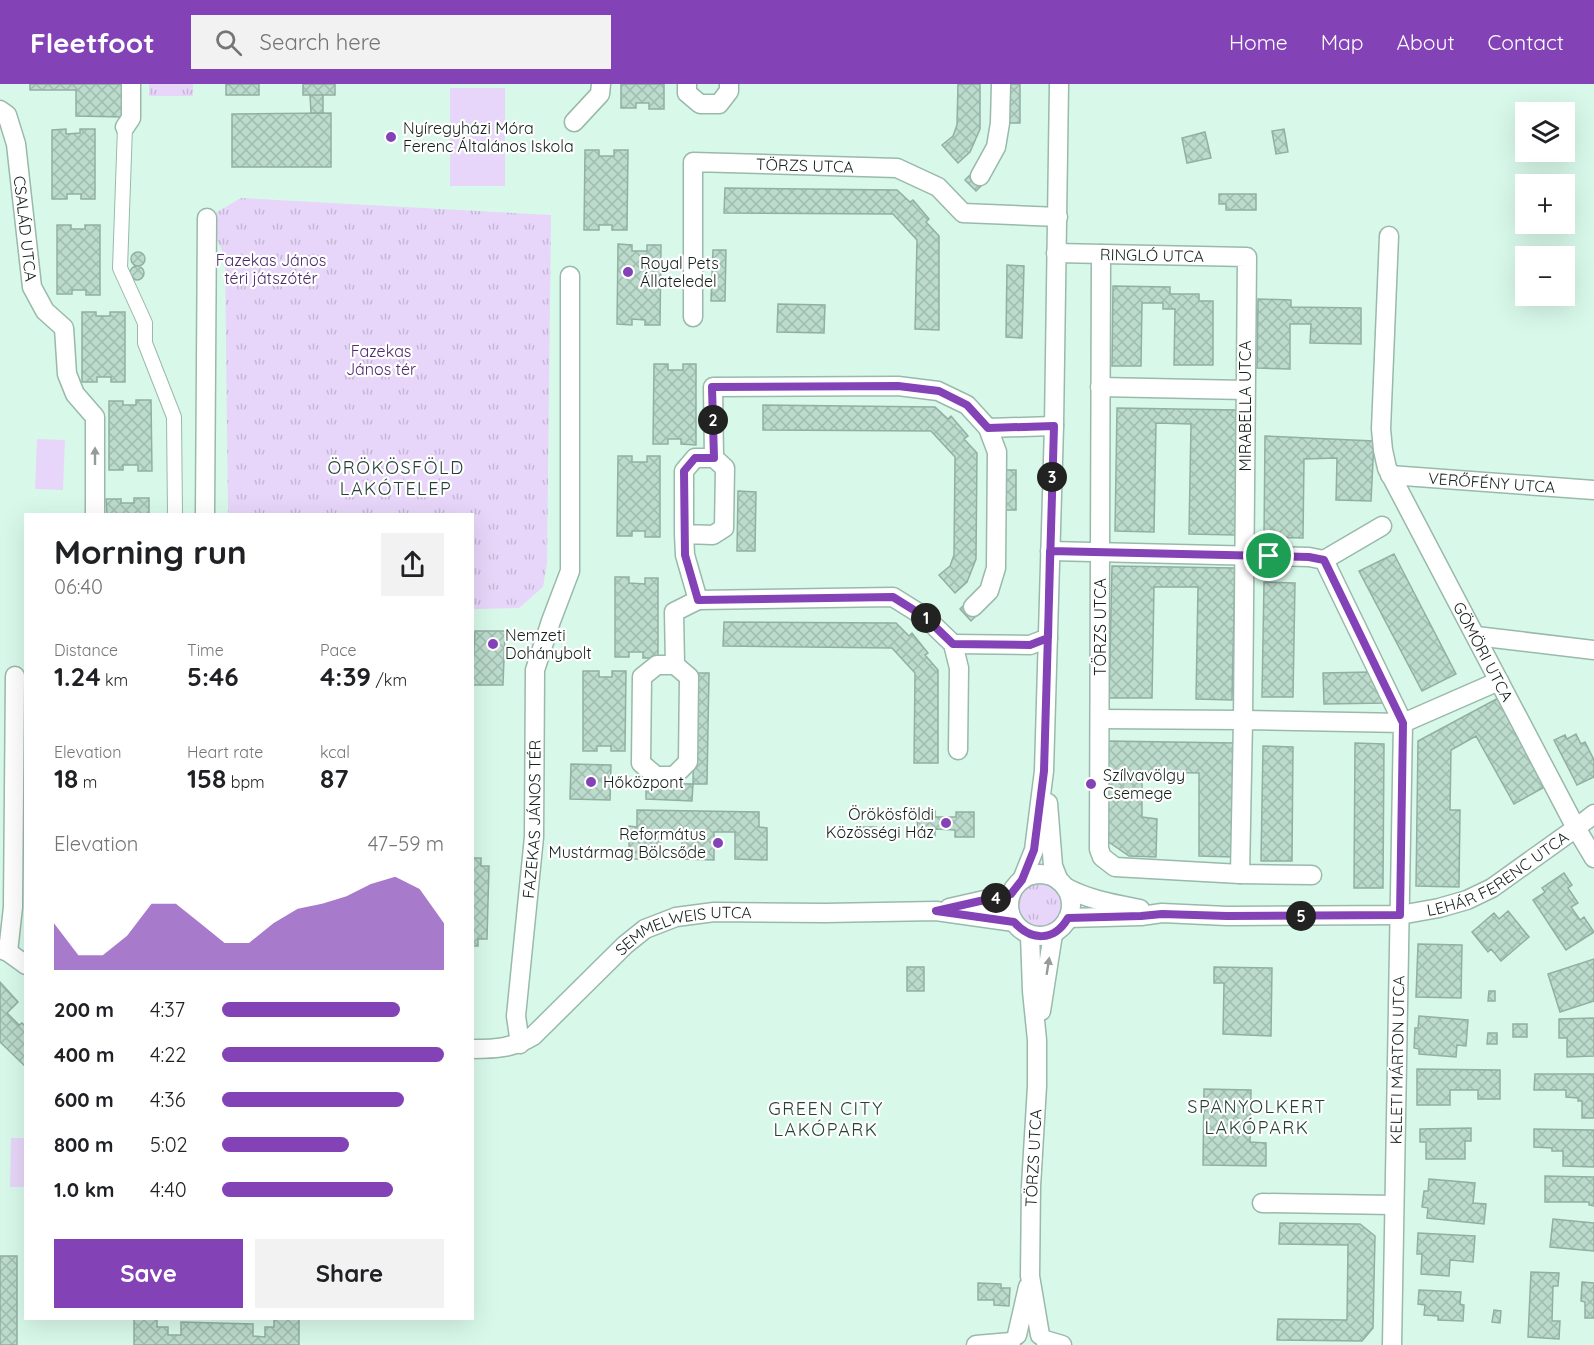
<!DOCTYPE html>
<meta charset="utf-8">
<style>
body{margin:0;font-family:Quicksand,sans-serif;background:#f2f2f2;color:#202124;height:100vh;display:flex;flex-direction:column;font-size:22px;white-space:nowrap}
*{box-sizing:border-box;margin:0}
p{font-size:20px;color:#757577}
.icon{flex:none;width:33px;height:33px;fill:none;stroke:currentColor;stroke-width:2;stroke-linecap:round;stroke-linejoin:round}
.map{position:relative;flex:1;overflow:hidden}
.sheet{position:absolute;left:24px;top:429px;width:450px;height:807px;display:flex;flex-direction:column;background:#fff;border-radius:0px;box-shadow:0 6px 24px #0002}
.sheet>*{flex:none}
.tools{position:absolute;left:1515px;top:18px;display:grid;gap:12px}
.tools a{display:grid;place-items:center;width:60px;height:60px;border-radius:0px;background:#fff;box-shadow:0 6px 24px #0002;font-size:30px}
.pin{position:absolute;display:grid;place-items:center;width:51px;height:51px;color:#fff;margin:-26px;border:3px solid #fff;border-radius:50%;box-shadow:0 2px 6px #0007}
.km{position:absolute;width:30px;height:30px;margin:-15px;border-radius:50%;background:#222;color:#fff;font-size:16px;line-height:30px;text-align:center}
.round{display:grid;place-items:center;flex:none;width:63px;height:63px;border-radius:0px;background:#f2f2f2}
.overview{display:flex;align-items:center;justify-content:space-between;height:102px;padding:0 30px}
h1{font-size:33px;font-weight:700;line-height:45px}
.metrics{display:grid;grid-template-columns:repeat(3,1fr);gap:9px;height:102px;padding:6px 30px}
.metrics div{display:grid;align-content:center}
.metrics b{font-size:26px;font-weight:700}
.metrics small{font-size:16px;font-weight:400}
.metrics p{font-size:16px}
.chart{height:168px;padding:12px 30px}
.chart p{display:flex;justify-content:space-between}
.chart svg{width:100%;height:108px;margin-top:6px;fill:#8442b7;opacity:.7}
.primary-button{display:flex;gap:12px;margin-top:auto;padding:12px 30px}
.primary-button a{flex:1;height:69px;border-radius:0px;background:#8442b7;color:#fff;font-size:24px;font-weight:700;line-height:69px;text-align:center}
.primary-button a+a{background:#f2f2f2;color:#202124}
ul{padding:0 30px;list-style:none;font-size:20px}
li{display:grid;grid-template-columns:96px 72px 1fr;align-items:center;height:45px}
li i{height:15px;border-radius:8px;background:#8442b7}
header{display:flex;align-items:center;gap:36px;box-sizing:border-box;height:84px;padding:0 30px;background:#8442b7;color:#fff}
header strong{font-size:28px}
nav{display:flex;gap:33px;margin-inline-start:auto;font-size:21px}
.search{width:420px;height:54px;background:#f2f2f2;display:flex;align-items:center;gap:15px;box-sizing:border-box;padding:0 21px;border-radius:0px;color:#757577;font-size:22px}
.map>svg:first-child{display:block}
.grass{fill:url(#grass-tufts)}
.garden{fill:#e7d6f9}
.building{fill:url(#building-cross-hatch);stroke:#91b0a2;stroke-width:1.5}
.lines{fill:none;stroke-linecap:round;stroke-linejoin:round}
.pedestrian-casing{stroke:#99b9ab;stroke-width:16}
.minor-casing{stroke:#99b9ab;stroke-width:21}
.pedestrian{stroke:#fff;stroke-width:14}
.minor{stroke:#fff;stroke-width:18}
.oneway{fill:#969b99}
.route-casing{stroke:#fff;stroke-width:12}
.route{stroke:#8442b7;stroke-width:8}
.poi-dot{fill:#8442b7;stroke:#fff;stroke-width:2}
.labels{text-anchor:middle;stroke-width:4.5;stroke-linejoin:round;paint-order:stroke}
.poi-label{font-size:16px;fill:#15211c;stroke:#fff;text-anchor:start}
.street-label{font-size:16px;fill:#15211c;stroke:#fff}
.park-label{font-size:16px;fill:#4d2a6a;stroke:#fff}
.neighbourhood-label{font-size:18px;letter-spacing:1.5px;fill:#254136;stroke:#fff}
</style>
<header>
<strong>Fleetfoot</strong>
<div class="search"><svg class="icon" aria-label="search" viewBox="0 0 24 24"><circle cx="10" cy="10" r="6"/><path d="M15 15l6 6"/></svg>Search here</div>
<nav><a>Home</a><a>Map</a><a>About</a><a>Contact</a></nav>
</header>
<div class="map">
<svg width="1594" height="1261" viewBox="0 0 1594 1261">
<defs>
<pattern id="grass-tufts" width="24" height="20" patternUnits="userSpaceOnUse" patternTransform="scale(1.5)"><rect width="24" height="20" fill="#e7d6f9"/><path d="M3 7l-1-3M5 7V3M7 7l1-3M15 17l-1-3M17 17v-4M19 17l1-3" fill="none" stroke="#c5b7d5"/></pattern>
<pattern id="building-cross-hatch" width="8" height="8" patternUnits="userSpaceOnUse" patternTransform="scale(1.5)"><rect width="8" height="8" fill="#bbdbcc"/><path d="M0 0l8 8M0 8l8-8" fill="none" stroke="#a0bcaf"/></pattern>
</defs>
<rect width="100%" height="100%" fill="#d8f9ea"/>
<path class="grass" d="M149,0H193V12H149Z
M241,114L551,131L547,480L543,503L519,524L473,525L472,430H228L225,173L207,134Z
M1015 822a25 25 0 1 1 50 0a25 25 0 1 1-50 0Z"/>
<path class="garden" d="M450,4H505V102H450Z
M37,355L65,356L63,406L35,405Z
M11,1054H25V1103H10Z"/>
<path class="building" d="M30,0H123V33L76,32V6H30Z
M226,0H259V11H226Z
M303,0H335V11H303Z
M621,0H664V25H649V19H636V24H621Z
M958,0H980V45L970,68L958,79L942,61L953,52L957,41Z
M1006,0H1020V39H1005Z
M310,11H323V29H311Z
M331,29V83H232V30Z
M66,45V50L80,49V45H95V115H81V110H67V115H52V46Z
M1284,45L1288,68L1276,70L1272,47Z
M1205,48L1211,74L1187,79L1182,54Z
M585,66H599V72H614V66H628L627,146H612V141H599V146H584Z
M972,89L983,100L976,107L965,96Z
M725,104L897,106L910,118L913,116L929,135L926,138L939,152V246L915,245L917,156L893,130L724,129Z
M1219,110H1256V126H1226V120H1219Z
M57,141H71V145H85V141H100V211H86V206H72V210H57Z
M618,160L632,161V167H647V161H661L660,241H645V236L632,235V241L617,240Z
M713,166H726L725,217H711Z
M131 175a7 7 0 1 1 14 0a7 7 0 1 1-14 0Z
M1007,181L1024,182L1022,254L1006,253Z
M130 189a7 7 0 1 1 14 0a7 7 0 1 1-14 0Z
M1113,202L1170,203V210H1199V217H1213V281H1174L1175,225H1163V219H1142L1141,282H1112Z
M1258,215L1291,216V223L1361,224V260L1310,259L1311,240H1290V285L1257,284Z
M778,220L825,221L824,249L777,248Z
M82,228H96V232H110V228H125V298H111V293H97V298H82Z
M654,280H668V286H683V280H696V361L681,360V355H668V360H653Z
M136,316H151L152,387H138V381H123V386H109V317H123V321H136Z
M763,321L935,323L948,335L951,332L968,352L964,355L977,369L976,475L967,498L955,509L939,491L950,482L954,471L955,373L931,347L763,346Z
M1117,324L1238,326L1235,451L1189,450L1191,340L1156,339L1154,448L1115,447Z
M1265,352L1374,357L1371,417L1336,416L1337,374L1304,375L1303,454L1264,453Z
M618,372H632V378H647V372H660V453H645V447H632V452H617Z
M1002,386H1016V426H1002Z
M738,407L756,408L755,467H737Z
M134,414H149V430H107L106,415H121V419H134Z
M1394,470L1456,590L1422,607L1359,487Z
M1112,482L1235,484L1232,616L1196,615L1198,503H1154L1152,614H1109Z
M615,493H629V499L645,500V494H658V574H643V568H629V573H615Z
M1264,498L1295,499L1293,613H1262Z
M966,519L977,531L971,537L960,525Z
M724,538L896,539L909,552L912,549L928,569L925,571L938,586V679H914L915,589L892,564L723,562Z
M475,547H505L503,601H472Z
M583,587H599V593H612V587H626L625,667H611V662H597V667H583Z
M1370,588L1386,619L1324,620L1323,589Z
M695,589H709L707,700H693Z
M1502,612L1550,700L1514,720L1476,652L1451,666L1450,726H1460L1459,803L1416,802L1418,657Z
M1576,650L1581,660L1585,658L1594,676V693L1577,701L1554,656L1565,651L1567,655Z
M1107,657L1235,659L1233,773L1199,772V689L1142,688V733L1157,735L1156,773L1129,772L1106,756Z
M1355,659L1384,660L1383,804H1354Z
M1263,662L1293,663L1292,777H1261Z
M571,680L611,681L610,716L570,715Z
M646,699L693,700L692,717L646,715Z
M637,726L759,728V743L767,744V776L735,775V748H714V776L682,775V748L661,747V775H629V742L637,743Z
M918,726L935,727V733H956V728H974V753H955V746L935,745V752L917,751Z
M856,743H876V754H856Z
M472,774H481V782H489L487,855H478V862H472Z
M1564,789L1572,801L1568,804L1578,819L1571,823L1580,836L1584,833L1594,848L1566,866L1533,816L1545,808L1542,804Z
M1508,827L1529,853L1501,877L1491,865L1488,868L1472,848L1494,829L1499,835Z
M1418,860L1462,861L1461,914L1416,913Z
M1594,875V917L1560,928L1548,890Z
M907,883H924V907H907Z
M1214,883L1272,884L1271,952L1223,950L1224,899H1214Z
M0,898L18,918L7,929L19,941L22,939L26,943V983L0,958Z
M1489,907H1495V917H1488Z
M1419,932L1468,936L1466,962L1457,961L1456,973L1419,970V965L1414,964L1415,944H1418Z
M1594,934V972L1567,973V954H1559V935Z
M1513,940H1527V953H1513Z
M1488,949H1497V960H1487Z
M1417,985L1500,986V1015H1478V1006H1450V1021H1417Z
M1535,990H1594V1034H1582V1017H1578V1014L1566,1013V1006H1534Z
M1204,1005L1251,1006L1250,1058L1266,1059V1082L1203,1081Z
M1471,1044V1057H1465V1075H1426V1058H1420V1045Z
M1534,1045L1594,1046V1083L1563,1082V1067H1552V1064L1534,1063Z
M1545,1092L1594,1093V1122L1589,1121V1118H1545Z
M1429,1095L1475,1099L1473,1119L1486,1120L1484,1140L1427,1134L1428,1124L1422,1123L1424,1107H1428Z
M1553,1135L1594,1139V1167L1550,1163Z
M1280,1139L1360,1140L1375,1152L1373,1244L1362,1257L1277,1256L1278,1235L1347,1236L1348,1161L1279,1160Z
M1418,1149L1475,1152L1473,1178L1450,1176L1449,1192L1421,1190L1422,1170H1417Z
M0,1172H17V1261H0Z
M1531,1188L1559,1189L1558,1202H1553L1552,1237H1560L1559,1255L1528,1253Z
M1582,1198L1594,1199V1234H1585V1218L1581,1217Z
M978,1199L1001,1200V1204H1010L1009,1222L994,1221V1216H978Z
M1419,1206L1461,1208L1460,1220L1464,1221L1463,1237L1438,1236V1232L1424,1231L1425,1221L1418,1220Z
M1494,1226L1501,1227L1500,1239L1492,1238Z
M134,1234H157V1243H168V1251H181V1238L253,1240V1252L265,1253V1243H274V1234H299V1261H134Z"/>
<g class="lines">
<g class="pedestrian-casing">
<path id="pedestrian" d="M125,43L120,184L145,239V259L174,333L175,430"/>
</g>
<g class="minor-casing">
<g id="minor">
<path d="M687,0V9L700,20H719L729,7V0"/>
<path id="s1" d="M0,26L7,31L16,60L32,203L45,227L64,244L67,290L75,310L95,333V430"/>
<path d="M574,38L600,10L601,0"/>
<path d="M125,43L131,34V0"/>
<path d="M980,92L996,63L1000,39L1001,0"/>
<path id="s2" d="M1389,152L1381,345L1383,366L1387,384L1576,744L1594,730"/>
<path id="s3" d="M1056,169L1247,173L1243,636L1100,635"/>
<path d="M1101,170L1099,765L1102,773L1115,783L1240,790"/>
<path id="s4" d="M693,233V78L897,84L938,103L963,129L1058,133"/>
<path d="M1100,303L1245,306"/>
<path d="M988,344L1054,342"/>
<path d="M714,374L713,303L898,302L938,307L967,321L988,344L997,368L996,484L989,507L973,523"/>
<path id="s5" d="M1390,391L1594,406"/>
<path d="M205,430L207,134"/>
<path d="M1050,467L1309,473L1324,476L1403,639L1499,597"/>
<path d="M1324,476L1382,442"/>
<path d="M698,516L893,513L925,533L953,560L959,584L958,666"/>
<path d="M1476,552L1594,566"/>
<path d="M953,560L1030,561L1048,554"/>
<path d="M675,581L689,593L688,678L674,692H656L641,679L642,593L657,581H675L674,528L698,516L685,471L684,450V387L695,374H714L725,384L724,444L713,451L684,450"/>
<path d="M1048,719L1053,782L1059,797"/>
<circle cx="1040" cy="821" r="31"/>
<path d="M1312,791L1240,790L1243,636L1403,639L1392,1261"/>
<path d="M1022,796L1034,766L1044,687L1054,342L1059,0"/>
<path d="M1065,803C1089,816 1114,820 1140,825"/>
<path d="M949,824L1011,810"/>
<path id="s6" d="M1068,834L1141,832L1162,829L1227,832L1400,831L1439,824L1467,816L1492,804L1576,744L1594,774"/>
<path d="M1030,851L1032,907L1037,956V1002L1031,1102L1030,1192L1040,1251"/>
<path d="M0,865L8,868L26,881"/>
<path d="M8,868L13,823L15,592"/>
<path d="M1041,927L1053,850"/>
<path id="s7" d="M520,960L516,932L534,753L535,586L551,537L570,487V192"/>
<path id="s8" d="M472,965C496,965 513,964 533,952L625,861L645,845L676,833L714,828L825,829L936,827L1014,838"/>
<path d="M1262,1119L1394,1121"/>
<path d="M1017,1251L1028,1203"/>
<path d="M1045,1256L1062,1261"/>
<path d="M976,1261L1011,1258"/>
</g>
</g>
<use href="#pedestrian" class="pedestrian"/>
<use href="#minor" class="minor"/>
</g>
<defs><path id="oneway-solid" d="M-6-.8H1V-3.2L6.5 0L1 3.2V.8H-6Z" transform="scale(1.5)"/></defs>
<g class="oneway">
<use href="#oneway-solid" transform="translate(95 372) rotate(-90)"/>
<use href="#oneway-solid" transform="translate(1048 882) rotate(-81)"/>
</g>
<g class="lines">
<g class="route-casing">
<path id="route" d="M1269,472L1050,467L1048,554L1030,561L953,560L925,533L893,513L698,516L685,471L684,387L695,374H714L712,303L898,302L939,307L967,321L988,344L1054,342L1044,687L1034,766L1022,796L1011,810L936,827L1014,838C1031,857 1054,858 1068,834L1141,832L1162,830L1227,832L1400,831L1403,639L1324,476L1309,473L1269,472"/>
</g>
<use href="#route" class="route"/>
</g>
<g class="poi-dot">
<circle cx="391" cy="53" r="6"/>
<circle cx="628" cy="188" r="6"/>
<circle cx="493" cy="560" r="6"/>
<circle cx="591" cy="698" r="6"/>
<circle cx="1091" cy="700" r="6"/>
<circle cx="946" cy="739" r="6"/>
<circle cx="718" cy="759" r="6"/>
</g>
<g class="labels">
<g class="poi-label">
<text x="403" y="50">Nyíregyházi Móra<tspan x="403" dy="18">Ferenc Általános Iskola</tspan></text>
<text x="640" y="185">Royal Pets<tspan x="640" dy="18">Állateledel</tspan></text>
<text x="505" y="557">Nemzeti<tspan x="505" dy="18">Dohánybolt</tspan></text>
<text x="1103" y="697">Szílvavölgy<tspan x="1103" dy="18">Csemege</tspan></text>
<text x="603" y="704">Hőközpont</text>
<text x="934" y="736" text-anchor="end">Örökösföldi<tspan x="934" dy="18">Közösségi Ház</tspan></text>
<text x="706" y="756" text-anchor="end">Református<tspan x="706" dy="18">Mustármag Bölcsőde</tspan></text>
</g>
<g class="street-label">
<text dy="6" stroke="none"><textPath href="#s4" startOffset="267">TÖRZS UTCA</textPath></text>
<text dy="6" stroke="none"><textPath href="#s1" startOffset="124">CSALÁD UTCA</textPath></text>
<text dy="6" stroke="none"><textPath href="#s3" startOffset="96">RINGLÓ UTCA</textPath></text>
<text transform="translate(1245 322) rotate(-90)" y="6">MIRABELLA UTCA</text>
<text dy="6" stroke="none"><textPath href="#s5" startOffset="102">VERŐFÉNY UTCA</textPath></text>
<text transform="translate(1100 543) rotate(-90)" y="6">TÖRZS UTCA</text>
<text dy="6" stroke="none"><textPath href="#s2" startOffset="440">GÖMÖRI UTCA</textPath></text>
<text dy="6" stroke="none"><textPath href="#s7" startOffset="226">FAZEKAS JÁNOS TÉR</textPath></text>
<text dy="6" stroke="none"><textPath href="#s6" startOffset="440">LEHÁR FERENC UTCA</textPath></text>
<text dy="6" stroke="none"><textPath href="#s8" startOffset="255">SEMMELWEIS UTCA</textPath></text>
<text transform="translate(1397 976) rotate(-89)" y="6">KELETI MÁRTON UTCA</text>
<text transform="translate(1033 1074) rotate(-87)" y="6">TÖRZS UTCA</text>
</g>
<g class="park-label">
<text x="271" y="182">Fazekas János<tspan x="271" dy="18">téri játszótér</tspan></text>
<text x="381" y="273">Fazekas<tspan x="381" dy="18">János tér</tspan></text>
</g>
<g class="neighbourhood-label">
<text x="396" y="390">ÖRÖKÖSFÖLD<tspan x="396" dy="21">LAKÓTELEP</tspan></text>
<text x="1257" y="1029">SPANYOLKERT<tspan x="1257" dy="21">LAKÓPARK</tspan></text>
<text x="826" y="1031">GREEN CITY<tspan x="826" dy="21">LAKÓPARK</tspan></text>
</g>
</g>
</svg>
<div class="tools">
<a><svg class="icon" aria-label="layers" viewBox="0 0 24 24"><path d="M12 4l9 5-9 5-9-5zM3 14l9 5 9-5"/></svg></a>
<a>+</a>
<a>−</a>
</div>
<div class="pin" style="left:1269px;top:472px;background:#1e9e55"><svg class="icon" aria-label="arrive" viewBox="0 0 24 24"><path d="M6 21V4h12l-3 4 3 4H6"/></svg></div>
<b class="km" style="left:926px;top:534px">1</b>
<b class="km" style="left:713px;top:336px">2</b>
<b class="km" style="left:1052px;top:393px">3</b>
<b class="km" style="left:996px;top:814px">4</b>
<b class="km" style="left:1301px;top:832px">5</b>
<section class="sheet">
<div class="overview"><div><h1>Morning run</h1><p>06:40</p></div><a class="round"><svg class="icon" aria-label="share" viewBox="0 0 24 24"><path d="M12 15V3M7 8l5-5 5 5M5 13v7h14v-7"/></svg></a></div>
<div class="metrics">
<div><p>Distance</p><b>1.24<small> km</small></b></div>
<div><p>Time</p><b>5:46</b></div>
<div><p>Pace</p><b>4:39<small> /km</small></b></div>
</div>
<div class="metrics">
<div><p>Elevation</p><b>18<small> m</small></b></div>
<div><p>Heart rate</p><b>158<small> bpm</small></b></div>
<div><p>kcal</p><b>87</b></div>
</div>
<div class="chart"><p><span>Elevation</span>47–59 m</p>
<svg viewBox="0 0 160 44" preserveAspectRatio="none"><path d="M0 44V25L10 38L20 38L30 30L40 17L50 17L60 25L70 33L80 33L90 25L100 19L110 17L120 14L130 9L140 6L150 11L160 25V44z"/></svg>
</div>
<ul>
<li><b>200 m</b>4:37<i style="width:80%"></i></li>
<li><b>400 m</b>4:22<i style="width:100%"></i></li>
<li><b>600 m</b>4:36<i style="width:82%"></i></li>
<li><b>800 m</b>5:02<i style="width:57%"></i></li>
<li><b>1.0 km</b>4:40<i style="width:77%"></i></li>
</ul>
<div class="primary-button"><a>Save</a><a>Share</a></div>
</section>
</div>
